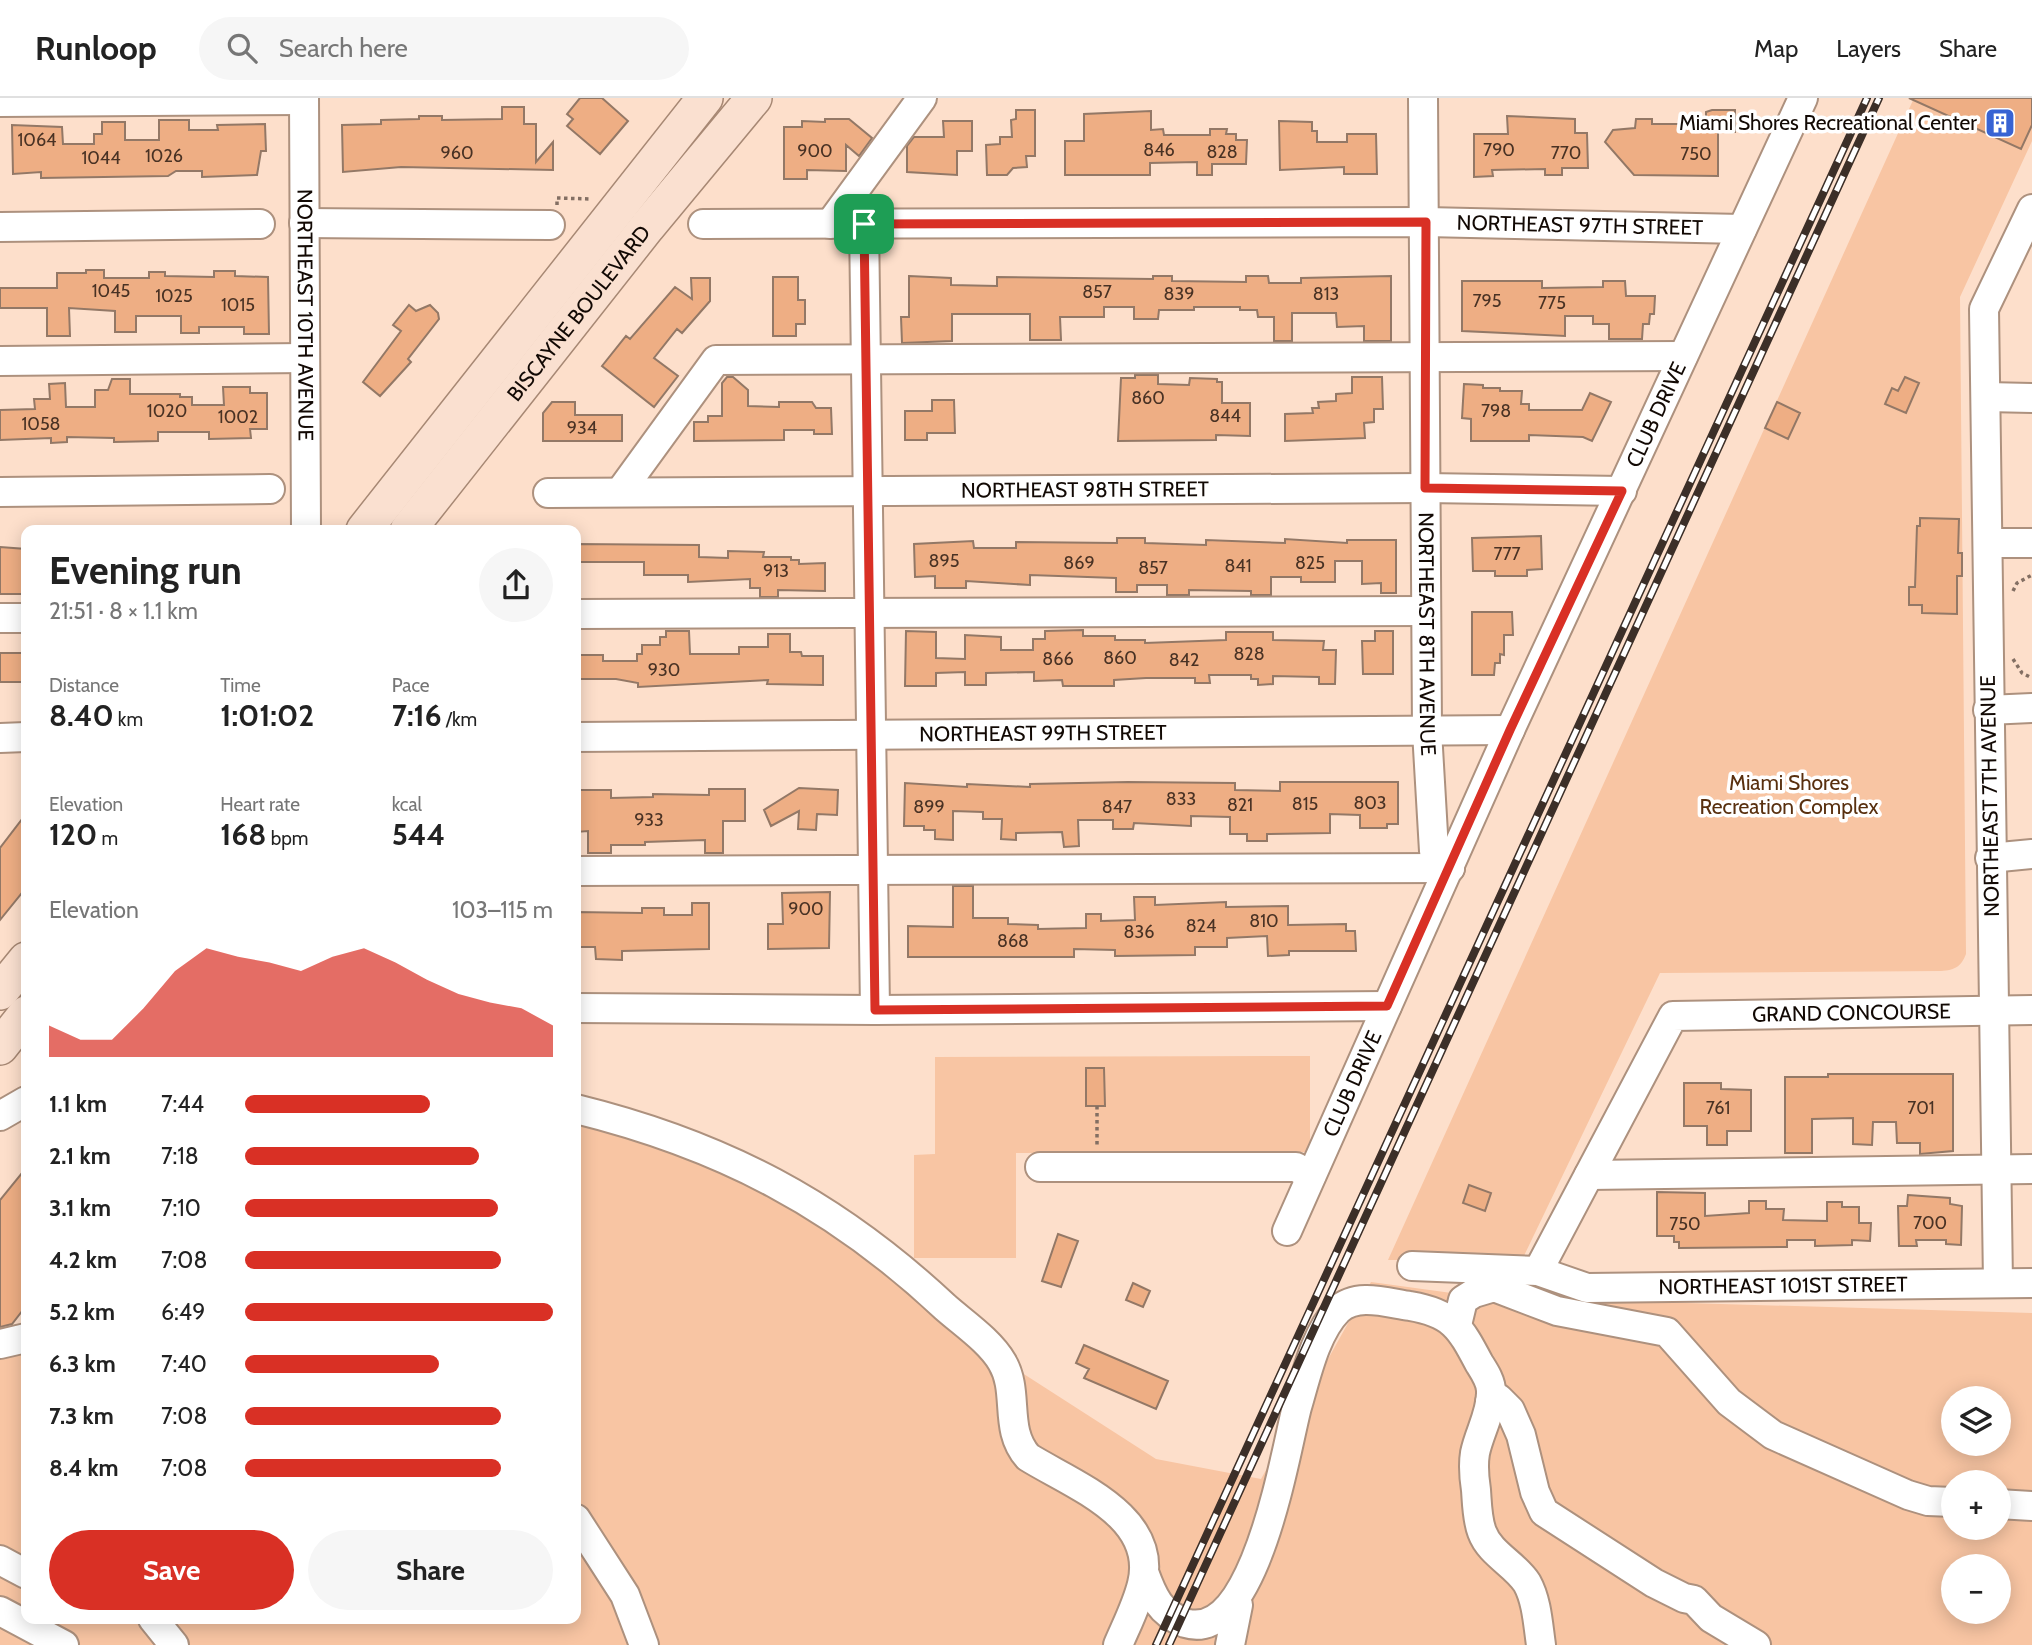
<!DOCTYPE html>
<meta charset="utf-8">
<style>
body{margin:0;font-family:Cabin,sans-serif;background:#f6f6f6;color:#222;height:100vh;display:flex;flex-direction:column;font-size:26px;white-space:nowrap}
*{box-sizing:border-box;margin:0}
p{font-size:23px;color:#767676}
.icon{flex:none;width:38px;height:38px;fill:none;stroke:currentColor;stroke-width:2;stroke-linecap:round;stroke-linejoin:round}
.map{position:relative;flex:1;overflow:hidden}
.details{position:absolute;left:21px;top:427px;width:560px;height:1099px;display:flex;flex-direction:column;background:#fff;border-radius:14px;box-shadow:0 4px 18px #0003}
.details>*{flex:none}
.buttons{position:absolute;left:1941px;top:1288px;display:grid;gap:14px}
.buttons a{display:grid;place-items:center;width:70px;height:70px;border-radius:50%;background:#fff;box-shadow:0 4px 18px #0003;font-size:35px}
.pin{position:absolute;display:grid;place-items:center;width:60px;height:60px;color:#fff;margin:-30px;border-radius:14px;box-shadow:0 4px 10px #0006}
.round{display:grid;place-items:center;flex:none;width:74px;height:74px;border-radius:37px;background:#f6f6f6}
.overview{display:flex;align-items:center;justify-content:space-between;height:119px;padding:0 28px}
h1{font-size:38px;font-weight:700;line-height:52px}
.metrics{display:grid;grid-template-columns:repeat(3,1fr);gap:10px;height:119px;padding:7px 28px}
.metrics div{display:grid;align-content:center}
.metrics b{font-size:30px;font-weight:700}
.metrics small{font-size:19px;font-weight:400}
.metrics p{font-size:19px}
.chart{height:196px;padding:14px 28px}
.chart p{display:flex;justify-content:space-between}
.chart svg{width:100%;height:126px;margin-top:7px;fill:#d93025;opacity:.7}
.primary-button{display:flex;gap:14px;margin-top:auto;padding:14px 28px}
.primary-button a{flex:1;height:80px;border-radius:42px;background:#d93025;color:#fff;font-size:28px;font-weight:700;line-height:80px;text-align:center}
.primary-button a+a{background:#f6f6f6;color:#222}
ul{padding:0 28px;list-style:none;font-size:23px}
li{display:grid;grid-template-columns:112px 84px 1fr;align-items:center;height:52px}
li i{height:18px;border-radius:9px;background:#d93025}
header{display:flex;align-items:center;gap:42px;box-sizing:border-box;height:98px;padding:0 35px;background:#fff;border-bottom:2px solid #e0e0e0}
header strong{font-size:33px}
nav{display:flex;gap:38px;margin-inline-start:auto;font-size:24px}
.search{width:490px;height:63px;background:#f6f6f6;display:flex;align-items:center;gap:18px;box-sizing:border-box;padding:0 24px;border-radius:38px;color:#767676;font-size:26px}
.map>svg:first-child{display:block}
.green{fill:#f8c5a3;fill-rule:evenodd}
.building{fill:#eeae84;stroke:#937866;stroke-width:2}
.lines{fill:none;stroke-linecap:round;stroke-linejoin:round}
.minor-casing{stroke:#ad917e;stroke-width:32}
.major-casing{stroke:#a78874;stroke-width:38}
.path{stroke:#836f63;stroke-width:3.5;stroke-dasharray:3.5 3.5;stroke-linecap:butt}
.minor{stroke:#fff;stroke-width:28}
.major{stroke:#fae0d0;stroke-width:35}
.rail-casing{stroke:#3c2f28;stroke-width:8}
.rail{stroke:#fff;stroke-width:5;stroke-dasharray:16;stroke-linecap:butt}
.route-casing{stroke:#fff;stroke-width:14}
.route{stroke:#d93025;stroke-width:9}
.labels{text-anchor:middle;stroke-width:7;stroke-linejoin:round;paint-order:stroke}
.number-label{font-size:18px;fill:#493224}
.poi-label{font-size:21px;fill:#120904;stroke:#fff;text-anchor:end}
.street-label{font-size:21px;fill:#120904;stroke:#fff}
.park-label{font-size:21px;fill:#59300f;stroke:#fff}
</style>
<header>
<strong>Runloop</strong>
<div class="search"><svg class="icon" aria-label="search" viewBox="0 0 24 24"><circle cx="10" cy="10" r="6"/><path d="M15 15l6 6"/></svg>Search here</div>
<nav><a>Map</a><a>Layers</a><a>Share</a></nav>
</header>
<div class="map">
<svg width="2032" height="1547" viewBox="0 0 2032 1547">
<rect width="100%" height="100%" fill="#fddfcb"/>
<path class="green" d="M1914,0H2032V43L1960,199L1966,856C1961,869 1955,872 1941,873L1660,875L1522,1162H1388Z
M1310,958V1054L1016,1055V1160H914V1057L935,1056V959Z
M576,1019L745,1063L982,1249L1156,1361L1261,1381L1371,1184L1481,1199L2032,1215V1547H0V1254L26,1248V1521H576ZM1953,1300H1998V1346H1953ZM1953,1384H1998V1430H1953ZM1953,1468H1998V1514H1953Z"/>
<path class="building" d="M580,0H602L628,23L600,56L567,28L573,21L567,16Z
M1909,0H2032V27L2021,51Z
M502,9H524V26H536V64L553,44V72L401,69L343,74L342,27L381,26V22L419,21V18H442V22L502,21Z
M1016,12H1035V58H1026L1027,69L1013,70L1007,77H987L986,47L1000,46V39H1012L1011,22L1016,21Z
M1712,12H1735V34H1718V78L1634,77L1605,44L1613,32L1635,30L1636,21H1652V26H1706V14Z
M1151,13V32L1163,31L1164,37H1210V31H1227L1226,36H1236V42H1247L1246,66H1212V77H1197V64L1150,65V77H1065V43H1084V16Z
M1507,18L1575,21V35H1587L1588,70H1562V77H1545V71L1492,72L1493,78L1474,79V36H1508Z
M825,21H849L872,40L859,58L846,47V73L807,72V81H784V29H802V23L825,24Z
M159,22H189V32H218L217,27L265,26L266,53H261L257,77L202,79V73H176L168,78L41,80V74L13,76L12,27L62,29L63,46H94V36H102V24H125V42H159Z
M943,23H972V53H957V77L907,74V48L914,39H944Z
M1279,23L1312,24V33H1317V44H1347V36H1376L1377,76H1344V69L1280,72Z
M86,172H104V180H149V174H165V178L214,179V173H235V178L268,179L269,236H244V229H199V235H181V218H136V234H115V213L69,210L70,238H47V210H0V190H57V175H86Z
M909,178L951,180V187L997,188V179L1153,181V178H1172V183L1246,184V178H1268L1269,185H1301V180L1391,178V243H1364V228L1337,229L1336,215H1292V243H1274V219H1258L1257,212H1240V209H1194V212H1159L1158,221H1134V209H1104V219H1060L1061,242H1030V216H952V243L902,245L901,219H909Z
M773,179H798V202H805V226H796V238H773Z
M691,180H710V203L682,235L677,231L654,260L678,278L654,309L602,268L626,238L630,241L675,189L692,201Z
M1462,183H1542V190L1603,189V183H1625L1626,198H1655L1654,216H1650L1649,226H1643L1642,241H1609V226H1593V218H1565V238L1462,233Z
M409,207L416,213L430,207L438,215L439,221L408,261L411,264L380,298L363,284L401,233L393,227Z
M1135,277H1158V286L1189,287L1190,280L1217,281V284H1222V305H1250V338L1216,337V342L1118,343L1121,280H1135Z
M727,279H733L748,292V308L779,309V304H812L816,310H831L832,336H814V332H784V342L694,343V324H708V318H722V285Z
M1352,279H1382L1383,311H1374V324L1364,325L1365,340L1285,343V316L1313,315L1312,310H1319L1318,304L1336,303V296L1352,295Z
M1905,279L1919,285L1906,315L1885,306L1892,290L1898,293Z
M112,281H130V296H180V299H192V307H224L223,289H250V295H267V331H250L251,340L209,341V334H158V343L114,344V340L67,339V344L51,345V340L0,342V312L35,311L34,301H50L49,286L65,285L66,309H95V292H108Z
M1464,286L1483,287V290H1500V293H1522L1521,306H1529V312H1582L1590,295L1611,304L1592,343L1583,339L1529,337V343H1471V321L1462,320Z
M932,302H954L955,335H927V342H905V313H932Z
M552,304H575V317H622V343H543V315Z
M1777,304L1800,315L1788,341L1765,330Z
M1920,420L1959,421L1958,455H1962V478H1957V516L1922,515V507H1909V489H1915L1917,428H1920Z
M1541,438L1542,471L1527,472V478H1495V473H1473L1472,440Z
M1117,440H1145V445L1206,447V442L1285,445V441L1347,445V442H1396V495H1381V485L1362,486V463H1335V484H1301V479H1271V497H1251V493L1189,492V497H1167V487H1137V494H1116V480L1030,477V487L966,483V490H935V478L915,479L914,446L973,443L974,450H1016V444L1117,445Z
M576,446L699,447V459L728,460V453L764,454L763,459H791V462H799V466L825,465V493L778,492V499H760V490H750V481L688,484V477H644V464H576Z
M0,449L26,451V496H0Z
M1472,514H1512L1513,537H1504V557L1500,556V565H1495L1494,577H1472Z
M1083,532V538H1115V542H1145V545L1226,542V534H1273V542L1324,543L1323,552H1336L1335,586H1319V579L1273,578V586L1258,587V581H1251V577H1209L1210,585H1195V580H1146L1114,582V588H1063L1062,582L1034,583V574L986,575V587H965V574L936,575V588H905L906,533L936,534V560L965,561V537L1001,539V552H1033V541H1045V533Z
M666,533H689L690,556H739V549H768V536H790V554H801L802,558H823V587L767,586L768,582L638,589V585L616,581H576V557H603V563H637V556H642V547H660V539H666Z
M1375,533H1393V576H1363L1362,543H1375Z
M0,555H26V584H0Z
M1128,684L1235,685V692L1280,693V684H1398V726H1387V730H1360V717L1330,716V735L1267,736V743H1247V736H1230V719L1191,718V728L1134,725L1133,731H1113V722H1078L1079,748L1064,749L1062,734L1016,735V742L1001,741L1002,721H983V714L953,713V742L935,741V732H924V728H904L905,685L967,689V686L1030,689V686Z
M799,690L838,692L837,717L817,716L816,732L798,731L799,713L771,728L764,712Z
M709,691H745V723H723V755H705V742L645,744V747H611V755H588V733L576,734V692H611V700L653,699V696L709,697Z
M26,716V790L0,822V750Z
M953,788H973V820H1008V826L1038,827V831L1086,830V816H1101V823L1135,822L1134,799H1155V807L1226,804V809L1288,808V827L1346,826V833H1355L1356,853H1289V857L1268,858L1267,838L1227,840V849H1195V857L1115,858V852L1074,851V859H908V828L953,829Z
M830,794L829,850L768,851V826H783L782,795Z
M692,805H709V851L622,853V862L596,861L595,849H576V814L642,815V810H664V817H692Z
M1086,970H1104L1105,1008H1086Z
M1828,976H1953V1053L1920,1056V1045H1897L1896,1024H1873L1872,1047L1853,1046V1020L1812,1021V1055H1785V979H1828Z
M1684,985H1721V991L1751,992V1033H1727V1047H1707V1028H1684Z
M26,1070V1208L12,1226L0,1229V1102Z
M1469,1087L1491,1095L1485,1113L1463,1105Z
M1657,1094L1705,1095V1118L1749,1115V1103H1766V1111H1784L1783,1122L1827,1123V1104H1842V1109H1859V1125H1871L1870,1143L1852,1142V1147L1815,1148V1142H1787V1149L1679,1150V1144H1674V1138H1657Z
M1908,1097L1950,1100V1106L1962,1108L1961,1147L1946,1146V1142H1916L1917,1148H1899L1898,1108H1907Z
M1058,1136L1078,1143L1061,1189L1042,1183Z
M1133,1185L1150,1193L1143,1209L1126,1202Z
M1084,1247L1168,1283L1156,1311L1084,1280L1089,1271L1076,1265Z"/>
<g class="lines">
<g class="minor-casing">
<g id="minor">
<path id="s1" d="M304,0L306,432"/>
<path id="s2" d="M1423,0L1427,633L1434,753L1450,770"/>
<path d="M0,4L304,2"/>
<path d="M304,125L550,127"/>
<path id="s3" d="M703,126L1426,124L1742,131"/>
<path d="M830,126L922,0"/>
<path d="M864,126L875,912"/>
<path d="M0,129L260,126"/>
<path d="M0,263L305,260"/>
<path d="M1986,299L2032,300"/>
<path d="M0,394L270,391"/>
<path d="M620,394L716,262L1683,258"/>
<path id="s4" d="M548,395L1425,390L1622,393"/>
<path d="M1989,445H2032"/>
<path d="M576,516L1426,513"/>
<path d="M0,520H26"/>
<path d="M1988,612L2032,610"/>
<path id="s5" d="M576,639L1510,632"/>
<path d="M0,640L26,639"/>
<path d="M1990,760L2032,756"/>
<path d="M576,773L1450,770"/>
<path d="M576,910L875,912L1387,908"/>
<path d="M576,1011C722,1047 835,1106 945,1209C963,1225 990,1243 1002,1264C1020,1294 1003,1331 1028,1359C1073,1387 1159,1418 1142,1486C1137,1507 1126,1528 1118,1547"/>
<path d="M0,1018L26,1003"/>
<path d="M1040,1069H1296L1311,1078"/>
<path d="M1589,1077L2032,1071"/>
<path id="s6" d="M1287,1133L1510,632L1803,0"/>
<path id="s7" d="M1412,1168L1538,1173L1587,1190L2032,1185"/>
<path id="s8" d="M1538,1173L1673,918L2032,912"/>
<path d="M1998,1185L1984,211L2032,111"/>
<path d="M1457,1227L1463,1202L1474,1195L1494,1189L1557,1213L1667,1234L1729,1304L1773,1337L1908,1397L1928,1403L1953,1404"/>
<path d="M0,1246L26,1240"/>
<path d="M1490,1304L1499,1301L1510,1312L1521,1337L1535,1394L1544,1414L1654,1485L1684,1500L1694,1502L1711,1520L1756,1547"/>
<path d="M1998,1406L2032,1408"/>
<path d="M576,1421L625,1497L644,1547"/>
<path d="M0,1462L26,1476"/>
<path d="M1144,1474C1153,1499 1160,1515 1185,1525C1256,1547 1286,1349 1297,1309C1306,1279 1315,1235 1338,1212C1357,1194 1388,1205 1410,1208C1452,1215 1460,1229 1479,1265C1484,1273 1491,1283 1491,1293C1492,1314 1479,1335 1475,1355C1473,1367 1474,1379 1476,1392C1477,1405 1477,1421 1482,1434C1490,1456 1515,1466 1527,1485C1537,1503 1538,1527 1541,1547"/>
<path d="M0,1513L64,1547"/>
<path d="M153,1521L174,1547"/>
<path d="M1230,1547L1238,1507L1231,1509"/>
</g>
</g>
<g class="major-casing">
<g id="major">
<path d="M364,432L705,0"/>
<path id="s9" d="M408,432L647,129L754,0"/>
<path d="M0,894L26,862"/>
<path d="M0,949L26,916"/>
</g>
</g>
<path class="path" d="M557,107V100L592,101
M2013,493L2017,485L2032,477
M2013,561L2022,575L2032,580
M1097,1008V1048"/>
<use href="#minor" class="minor"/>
<use href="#major" class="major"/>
<g class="rail-casing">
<path id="rail" d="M1156,1547L1867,0
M1169,1547L1879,0"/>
</g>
<use href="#rail" class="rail"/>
</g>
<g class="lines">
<g class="route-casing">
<path id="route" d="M1426,124L1425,390L1622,393L1510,632L1387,908L875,912L864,126Z"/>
</g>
<use href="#route" class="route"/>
</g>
<defs>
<g id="building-square" transform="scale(1.575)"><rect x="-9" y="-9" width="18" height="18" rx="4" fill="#3863d3" stroke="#fff"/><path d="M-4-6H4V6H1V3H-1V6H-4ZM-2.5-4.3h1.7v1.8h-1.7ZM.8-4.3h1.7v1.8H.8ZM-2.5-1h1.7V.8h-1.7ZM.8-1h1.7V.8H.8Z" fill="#fff"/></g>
</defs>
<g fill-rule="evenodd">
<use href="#building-square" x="2000" y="25"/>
</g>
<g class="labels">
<g class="number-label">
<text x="37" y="48">1064</text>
<text x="1159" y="58">846</text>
<text x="1499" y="58">790</text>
<text x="815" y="59">900</text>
<text x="1222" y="60">828</text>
<text x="457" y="61">960</text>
<text x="1566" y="61">770</text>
<text x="1696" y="62">750</text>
<text x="164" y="64">1026</text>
<text x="101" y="66">1044</text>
<text x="111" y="199">1045</text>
<text x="1097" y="200">857</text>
<text x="1179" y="202">839</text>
<text x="1326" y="202">813</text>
<text x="174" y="204">1025</text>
<text x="1487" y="209">795</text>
<text x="1552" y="211">775</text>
<text x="238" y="213">1015</text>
<text x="1148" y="306">860</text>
<text x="167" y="319">1020</text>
<text x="1496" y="319">798</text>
<text x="1225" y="324">844</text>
<text x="238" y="325">1002</text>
<text x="41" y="332">1058</text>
<text x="582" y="336">934</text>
<text x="1507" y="462">777</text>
<text x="944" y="469">895</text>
<text x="1079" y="471">869</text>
<text x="1310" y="471">825</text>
<text x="1238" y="474">841</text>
<text x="1153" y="476">857</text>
<text x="776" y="479">913</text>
<text x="1249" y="562">828</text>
<text x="1120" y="566">860</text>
<text x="1058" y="567">866</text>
<text x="1184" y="568">842</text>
<text x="664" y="578">930</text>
<text x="1181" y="707">833</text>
<text x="1370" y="711">803</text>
<text x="1305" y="712">815</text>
<text x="1240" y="713">821</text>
<text x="929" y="715">899</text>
<text x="1117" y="715">847</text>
<text x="649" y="728">933</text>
<text x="806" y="817">900</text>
<text x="1264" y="829">810</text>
<text x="1201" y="834">824</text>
<text x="1139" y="840">836</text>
<text x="1013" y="849">868</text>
<text x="1718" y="1016">761</text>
<text x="1921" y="1016">701</text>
<text x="1930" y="1131">700</text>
<text x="1685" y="1132">750</text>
</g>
<g class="poi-label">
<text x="1977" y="32">Miami Shores Recreational Center</text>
</g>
<g class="street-label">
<text dy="7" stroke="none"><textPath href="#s3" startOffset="877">NORTHEAST 97TH STREET</textPath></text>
<text dy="7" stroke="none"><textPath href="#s9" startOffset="276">BISCAYNE BOULEVARD</textPath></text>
<text dy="7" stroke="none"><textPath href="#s1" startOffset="217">NORTHEAST 10TH AVENUE</textPath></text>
<text dy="7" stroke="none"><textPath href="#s6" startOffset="896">CLUB DRIVE</textPath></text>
<text dy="7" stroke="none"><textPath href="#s4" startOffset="537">NORTHEAST 98TH STREET</textPath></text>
<text dy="7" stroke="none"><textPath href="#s2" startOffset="536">NORTHEAST 8TH AVENUE</textPath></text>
<text dy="7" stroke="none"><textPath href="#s5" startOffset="467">NORTHEAST 99TH STREET</textPath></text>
<text transform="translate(1990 698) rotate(-91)" y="7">NORTHEAST 7TH AVENUE</text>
<text dy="7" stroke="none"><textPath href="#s8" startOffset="467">GRAND CONCOURSE</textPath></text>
<text dy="7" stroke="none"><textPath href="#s6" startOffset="161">CLUB DRIVE</textPath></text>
<text dy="7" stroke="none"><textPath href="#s7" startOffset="374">NORTHEAST 101ST STREET</textPath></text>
</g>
<g class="park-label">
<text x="1789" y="692">Miami Shores<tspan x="1789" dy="24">Recreation Complex</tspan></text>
</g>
</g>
</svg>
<div class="buttons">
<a><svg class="icon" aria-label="layers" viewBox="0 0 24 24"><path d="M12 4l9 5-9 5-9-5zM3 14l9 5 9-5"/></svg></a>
<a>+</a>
<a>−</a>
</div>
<div class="pin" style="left:864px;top:126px;background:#1e9e55"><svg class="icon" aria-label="arrive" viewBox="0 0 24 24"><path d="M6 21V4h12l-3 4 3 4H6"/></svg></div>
<section class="details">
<div class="overview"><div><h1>Evening run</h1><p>21:51 · 8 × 1.1 km</p></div><a class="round"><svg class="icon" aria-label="share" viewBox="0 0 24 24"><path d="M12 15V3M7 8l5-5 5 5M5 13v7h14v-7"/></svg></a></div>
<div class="metrics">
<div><p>Distance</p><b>8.40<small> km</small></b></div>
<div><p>Time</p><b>1:01:02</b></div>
<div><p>Pace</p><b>7:16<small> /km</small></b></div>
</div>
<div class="metrics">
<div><p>Elevation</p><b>120<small> m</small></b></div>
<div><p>Heart rate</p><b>168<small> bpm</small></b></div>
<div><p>kcal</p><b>544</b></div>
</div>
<div class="chart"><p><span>Elevation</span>103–115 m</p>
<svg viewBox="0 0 160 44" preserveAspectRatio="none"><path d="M0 44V33L10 38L20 38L30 27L40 14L50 6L60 9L70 11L80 14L90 9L100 6L110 11L120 17L130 22L140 25L150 27L160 33V44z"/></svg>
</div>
<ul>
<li><b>1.1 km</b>7:44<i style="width:60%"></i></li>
<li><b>2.1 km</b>7:18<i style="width:76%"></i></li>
<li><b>3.1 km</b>7:10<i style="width:82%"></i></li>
<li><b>4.2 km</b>7:08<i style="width:83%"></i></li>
<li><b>5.2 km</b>6:49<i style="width:100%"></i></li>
<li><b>6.3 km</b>7:40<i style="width:63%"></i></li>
<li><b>7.3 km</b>7:08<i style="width:83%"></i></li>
<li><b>8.4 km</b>7:08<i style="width:83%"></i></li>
</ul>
<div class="primary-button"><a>Save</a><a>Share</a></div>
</section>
</div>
